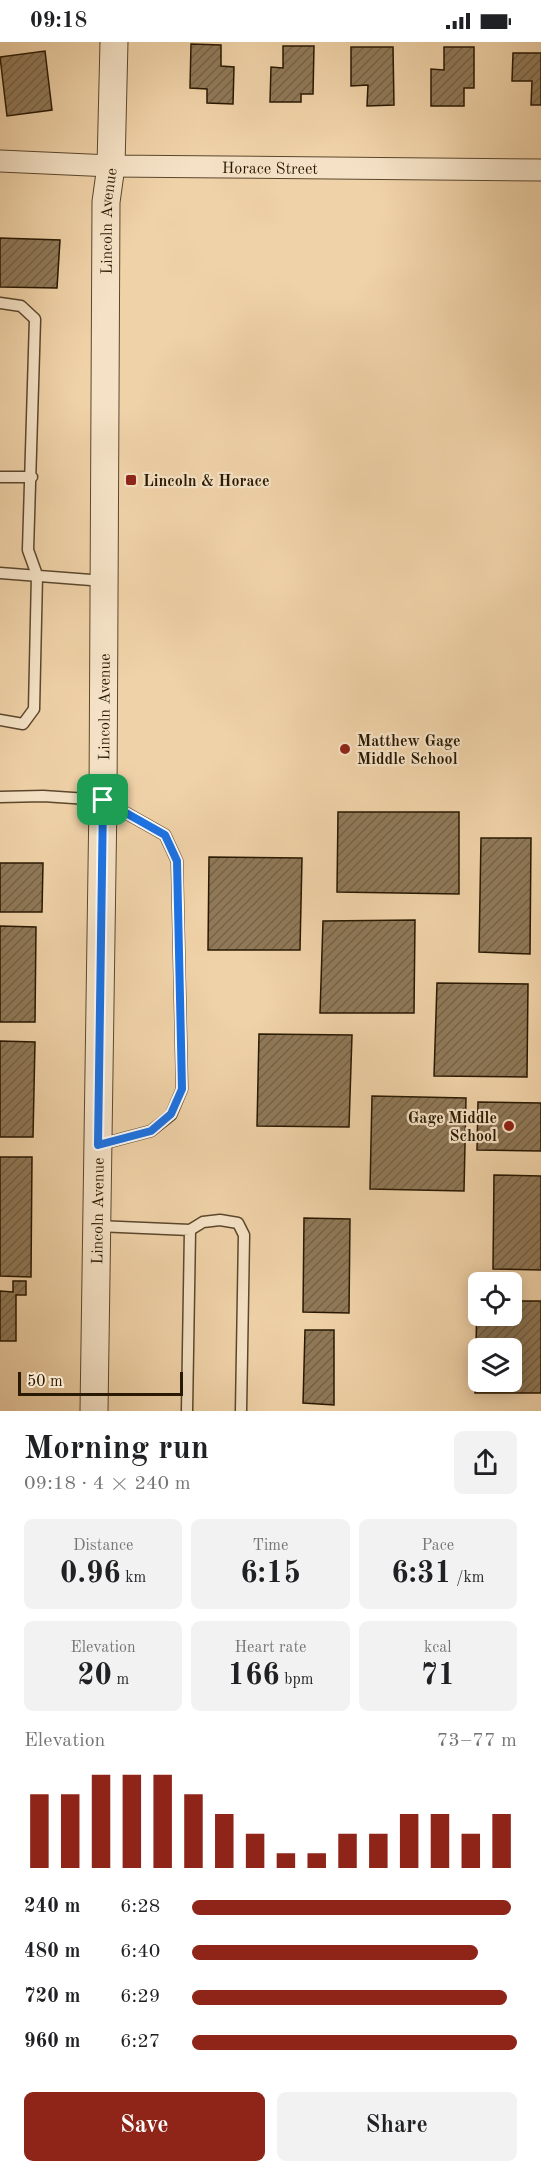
<!DOCTYPE html>
<meta charset="utf-8">
<style>
body{margin:0;font-family:"Old Standard TT",serif;background:#f2f2f2;color:#202124;height:100vh;display:flex;flex-direction:column;font-size:22px;white-space:nowrap}
*{box-sizing:border-box;margin:0}
p{font-size:20px;color:#757577}
.icon{flex:none;width:33px;height:33px;fill:none;stroke:currentColor;stroke-width:2;stroke-linecap:round;stroke-linejoin:round}
.map{position:relative;height:1369px;overflow:hidden}
.details{display:flex;flex-direction:column;background:#fff;flex:1}
.details>*{flex:none}
.controls{position:absolute;left:468px;top:1230px;display:grid;gap:12px}
.controls a{display:grid;place-items:center;width:54px;height:54px;border-radius:9px;background:#fff;box-shadow:0 3px 15px #0003;font-size:30px}
.scale{position:absolute;left:18px;bottom:15px;width:165px;box-sizing:border-box;padding-left:6px;border:3px solid #291902;border-top:0;font-size:16px;line-height:21px;white-space:nowrap;color:#291902;-webkit-text-stroke:4px #f5e2c6;paint-order:stroke}
.pin{position:absolute;display:grid;place-items:center;width:51px;height:51px;color:#fff;margin:-26px;border-radius:12px;box-shadow:0 3px 9px #0006}
.round{display:grid;place-items:center;flex:none;width:63px;height:63px;border-radius:9px;background:#f2f2f2}
.overview{display:flex;align-items:center;justify-content:space-between;height:102px;padding:0 24px}
h1{font-size:33px;font-weight:700;line-height:45px}
.figures{display:grid;grid-template-columns:repeat(3,1fr);gap:9px;height:102px;padding:6px 24px}
.figures div{display:grid;align-content:center;border-radius:9px;background:#f2f2f2;text-align:center}
.figures b{font-size:30px;font-weight:700}
.figures small{font-size:16px;font-weight:400}
.figures p{font-size:16px}
.chart{height:168px;padding:12px 24px}
.chart p{display:flex;justify-content:space-between}
.chart svg{width:100%;height:108px;margin-top:6px;stroke:#8f2418;stroke-width:6}
.cta{display:flex;gap:12px;margin-top:auto;padding:12px 24px}
.cta a{flex:1;height:69px;border-radius:9px;background:#8f2418;color:#fff;font-size:24px;font-weight:700;line-height:69px;text-align:center}
.cta a+a{background:#f2f2f2;color:#202124}
ul{padding:0 24px;list-style:none;font-size:20px}
li{display:grid;grid-template-columns:96px 72px 1fr;align-items:center;height:45px}
li i{height:15px;border-radius:8px;background:#8f2418}
.status{display:flex;justify-content:space-between;align-items:center;height:42px;padding:0 30px;background:#fff;direction:ltr}
.status svg{height:16px;fill:currentColor}
.map>svg:first-child{display:block}
.building{fill:url(#building-hatch);stroke:#291902;stroke-width:1.5;fill-rule:evenodd}
.lines{fill:none;stroke-linecap:round;stroke-linejoin:round}
.service-casing{stroke:#5b472c;stroke-width:13}
.minor-casing{stroke:#5b472c;stroke-width:23}
.tertiary-casing{stroke:#5b472c;stroke-width:29}
.service{stroke:#f5e2c6;stroke-width:10}
.minor{stroke:#f5e2c6;stroke-width:21}
.tertiary{stroke:#f5e2c6;stroke-width:27}
.route-casing{stroke:#fff;stroke-width:12}
.route{stroke:#1a73e8;stroke-width:8}
.poi-dot{fill:#8f2418;stroke:#f5e2c6;stroke-width:2}
.labels{text-anchor:middle;stroke-width:4.5;stroke-linejoin:round;paint-order:stroke}
.street-label{font-size:16px;fill:#291902;stroke:#f5e2c6}
.poi-label{font-size:16px;font-weight:bold;fill:#291902;stroke:#f5e2c6;text-anchor:start}
</style>
<div class="status"><b>09:18</b><svg viewBox="0 0 49 12"><path d="M0 12V9h3v3zM5 12V6h3v6zM10 12V3h3v9zM15 12V0h3v12zM26 1h20v11H26zM47 4h2v5h-2z"/></svg></div>
<div class="map">
<svg width="541" height="1369" viewBox="0 0 541 1369">
<defs>
<pattern id="building-hatch" width="6" height="6" patternUnits="userSpaceOnUse" patternTransform="scale(1.5)"><rect width="6" height="6" fill="#907958"/><path d="M-1 1l2-2M0 6l6-6M5 7l2-2" fill="none" stroke="#766247"/></pattern>
</defs>
<rect width="100%" height="100%" fill="#f0d2a8"/>
<filter id="stains"><feTurbulence type="fractalNoise" baseFrequency=".00333" numOctaves="4"/><feColorMatrix values="0 0 0 0 .2 0 0 0 0 .09 0 0 0 0 .02 0 0 0 .5 -.17"/></filter>
<radialGradient id="worn" r=".72"><stop offset=".6" stop-color="#630" stop-opacity="0"/><stop offset="1" stop-color="#630" stop-opacity=".3"/></radialGradient>
<path class="building" d="M191,2L221,3V24L234,25L233,62L207,61V47L190,46Z
M283,4H314L313,52H301V60H270L271,25L283,26Z
M351,5H393L394,63L367,64L368,43L351,44Z
M444,5H474V46H464V64H431V27L444,28Z
M45,9L52,68L7,74L0,15Z
M513,11H541V63H531L532,39H512Z
M0,196L60,198L57,246L0,245Z
M338,770H459V852L337,850Z
M481,796H531L530,912L479,910Z
M209,815L302,816L300,908H208Z
M0,821H43L42,870H0Z
M415,878L414,971H320L323,879Z
M0,884L36,885L35,980H0Z
M437,941L528,942L527,1035L434,1034Z
M259,992L352,993L349,1085L257,1084Z
M0,999L35,1000L33,1095H0Z
M372,1054L466,1056L464,1149L370,1147Z
M478,1060L541,1061V1109L477,1108Z
M0,1115H32L31,1235L0,1234Z
M494,1133L541,1134V1228L493,1227Z
M304,1176L350,1177L349,1271L303,1270Z
M13,1239H26V1253H16V1299H0V1249L13,1250Z
M477,1258H478V1274H512V1259H541V1351H475ZM478,1306H512V1340H478Z
M305,1288H334V1363L303,1361Z"/>
<g class="lines">
<g class="service-casing">
<path id="service" d="M0,261L21,264L35,277L28,508L37,533L34,667L23,682L0,678
M0,435H32
M0,531L104,539
M0,755L43,754L103,758L165,793L177,819L182,1047L171,1073L151,1089L98,1103
M97,1184L190,1188L203,1180L220,1178L238,1181L244,1193L241,1369
M187,1369L190,1188"/>
</g>
<g class="minor-casing">
<g id="minor">
<path id="s1" d="M0,119L111,124L541,128"/>
</g>
</g>
<g class="tertiary-casing">
<g id="tertiary">
<path id="s2" d="M94,1369L103,758L106,160L111,124L114,0"/>
</g>
</g>
<use href="#service" class="service"/>
<use href="#minor" class="minor"/>
<use href="#tertiary" class="tertiary"/>
</g>
<g class="lines">
<g class="route-casing">
<path id="route" d="M103,758L165,793L177,819L182,1047L171,1072L151,1089L98,1103Z"/>
</g>
<use href="#route" class="route"/>
</g>
<g class="poi-dot">
<rect x="125" y="432" width="12" height="12" rx="3"/>
<circle cx="345" cy="707" r="6"/>
<circle cx="509" cy="1084" r="6"/>
</g>
<g class="labels">
<g class="street-label">
<text dy="6" stroke="none"><textPath href="#s1" startOffset="270">Horace Street</textPath></text>
<text dy="6" stroke="none"><textPath href="#s2" startOffset="1190">Lincoln Avenue</textPath></text>
<text dy="6" stroke="none"><textPath href="#s2" startOffset="704">Lincoln Avenue</textPath></text>
<text dy="6" stroke="none"><textPath href="#s2" startOffset="200">Lincoln Avenue</textPath></text>
</g>
<g class="poi-label">
<text x="143" y="444">Lincoln &amp; Horace</text>
<text x="357" y="704">Matthew Gage<tspan x="357" dy="18">Middle School</tspan></text>
<text x="497" y="1081" text-anchor="end">Gage Middle<tspan x="497" dy="18">School</tspan></text>
</g>
</g>
<rect width="100%" height="100%" filter="url(#stains)"/>
<rect width="100%" height="100%" fill="url(#worn)"/>
</svg>
<div class="controls">
<a><svg class="icon" aria-label="locate" viewBox="0 0 24 24"><circle cx="12" cy="12" r="6"/><path d="M12 2v4M12 18v4M2 12h4M18 12h4"/></svg></a>
<a><svg class="icon" aria-label="layers" viewBox="0 0 24 24"><path d="M12 4l9 5-9 5-9-5zM3 14l9 5 9-5"/></svg></a>
</div>
<div class="scale">50 m</div>
<div class="pin" style="left:103px;top:758px;background:#1e9e55"><svg class="icon" aria-label="arrive" viewBox="0 0 24 24"><path d="M6 21V4h12l-3 4 3 4H6"/></svg></div>
</div>
<section class="details">
<div class="overview"><div><h1>Morning run</h1><p>09:18 · 4 × 240 m</p></div><a class="round"><svg class="icon" aria-label="share" viewBox="0 0 24 24"><path d="M12 15V3M7 8l5-5 5 5M5 13v7h14v-7"/></svg></a></div>
<div class="figures">
<div><p>Distance</p><b>0.96<small> km</small></b></div>
<div><p>Time</p><b>6:15</b></div>
<div><p>Pace</p><b>6:31<small> /km</small></b></div>
</div>
<div class="figures">
<div><p>Elevation</p><b>20<small> m</small></b></div>
<div><p>Heart rate</p><b>166<small> bpm</small></b></div>
<div><p>kcal</p><b>71</b></div>
</div>
<div class="chart"><p><span>Elevation</span>73–77 m</p>
<svg viewBox="0 0 160 44" preserveAspectRatio="none"><path d="M5 44V14M15 44V14M25 44V6M35 44V6M45 44V6M55 44V14M65 44V22M75 44V30M85 44V38M95 44V38M105 44V30M115 44V30M125 44V22M135 44V22M145 44V30M155 44V22"/></svg>
</div>
<ul>
<li><b>240 m</b>6:28<i style="width:98%"></i></li>
<li><b>480 m</b>6:40<i style="width:88%"></i></li>
<li><b>720 m</b>6:29<i style="width:97%"></i></li>
<li><b>960 m</b>6:27<i style="width:100%"></i></li>
</ul>
<div class="cta"><a>Save</a><a>Share</a></div>
</section>
